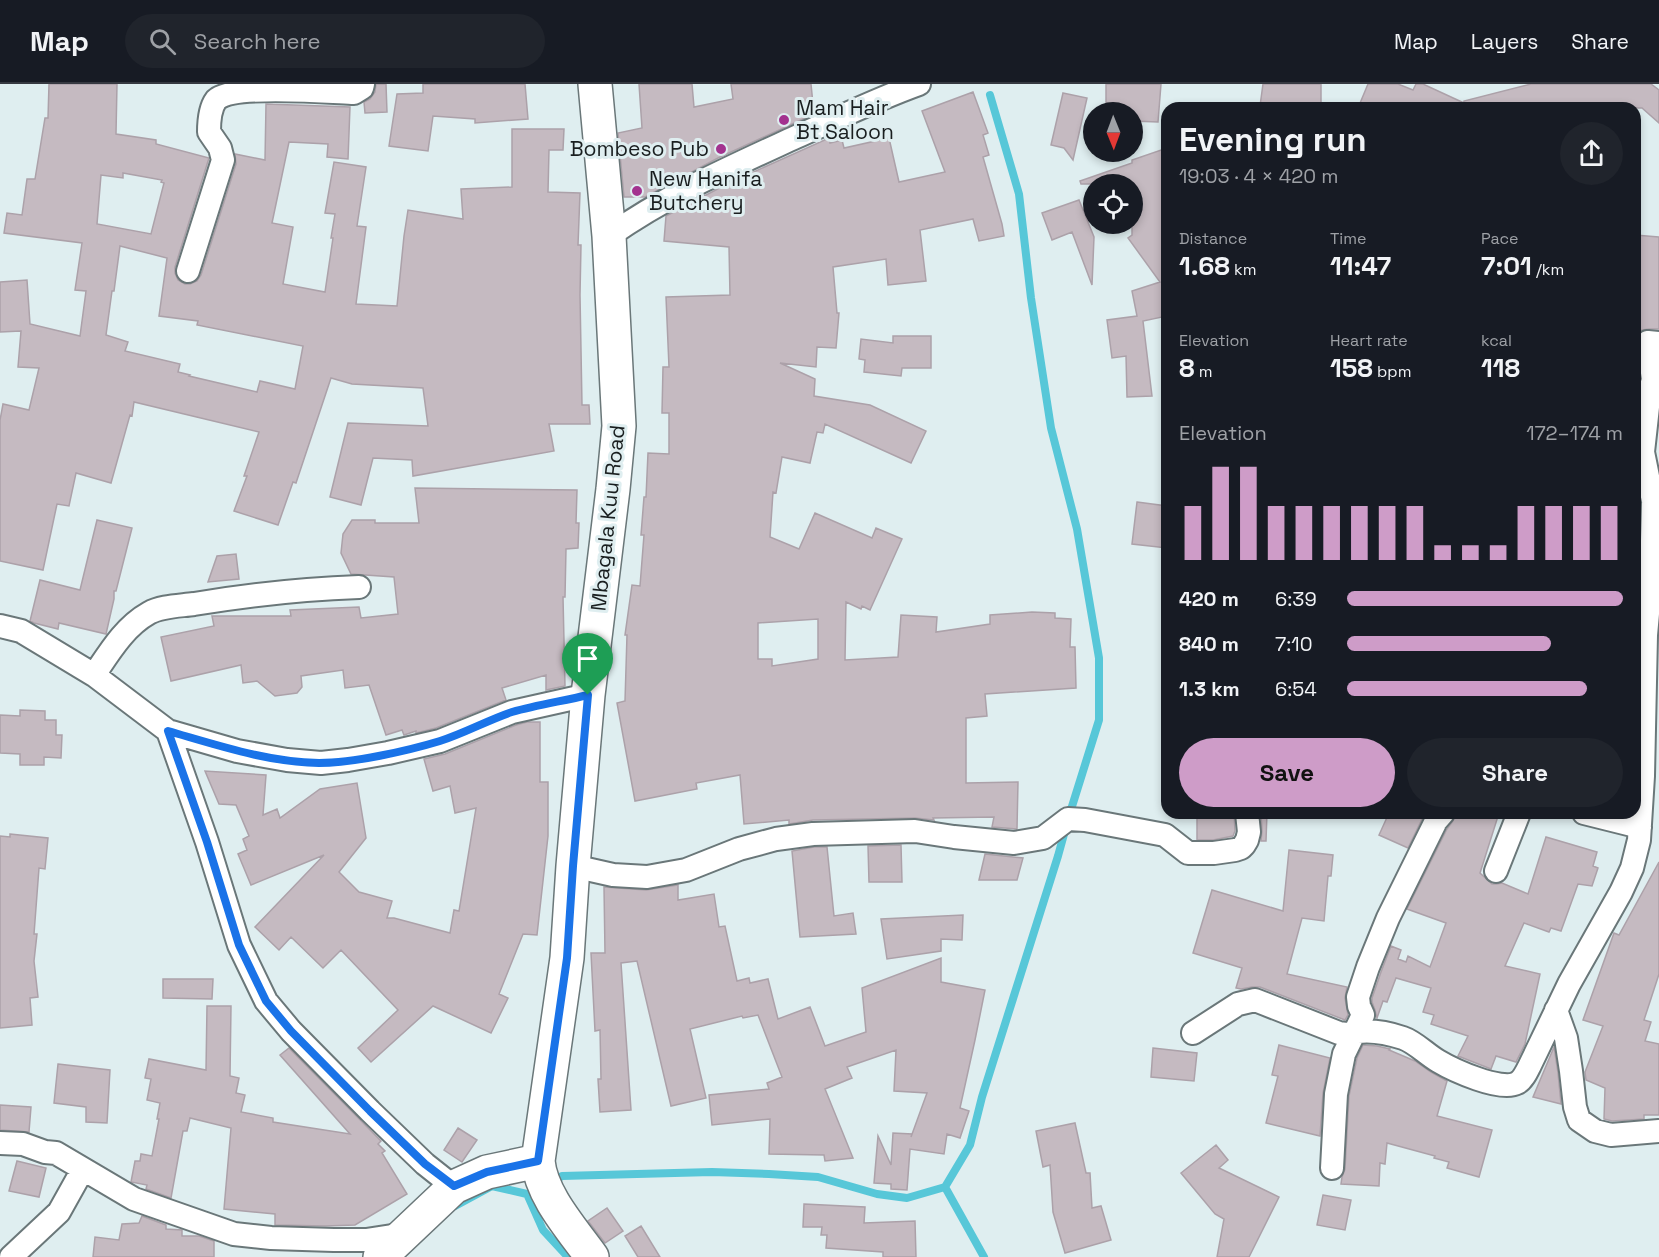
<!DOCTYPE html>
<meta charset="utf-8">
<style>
body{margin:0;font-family:"Space Grotesk",sans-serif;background:#20242c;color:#f1f3f6;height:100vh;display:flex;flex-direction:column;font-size:22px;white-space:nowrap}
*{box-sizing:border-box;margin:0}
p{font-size:20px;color:#9ea1a6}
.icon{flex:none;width:33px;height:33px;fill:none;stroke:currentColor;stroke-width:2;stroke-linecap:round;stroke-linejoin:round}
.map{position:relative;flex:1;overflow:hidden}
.side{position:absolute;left:1161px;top:18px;width:480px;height:717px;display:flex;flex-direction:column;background:#171b24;border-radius:18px;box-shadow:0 3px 9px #0003}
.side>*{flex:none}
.needle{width:39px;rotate:179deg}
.tools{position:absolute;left:1083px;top:18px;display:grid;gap:12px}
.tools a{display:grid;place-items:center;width:60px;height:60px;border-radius:50%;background:#171b24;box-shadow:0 3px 9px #0003;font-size:30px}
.pin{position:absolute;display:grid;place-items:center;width:51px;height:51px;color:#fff;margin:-62px -26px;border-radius:50% 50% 50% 0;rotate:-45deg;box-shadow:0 0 6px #0007}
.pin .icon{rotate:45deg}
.round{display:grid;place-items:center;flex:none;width:63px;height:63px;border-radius:32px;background:#20242c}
.overview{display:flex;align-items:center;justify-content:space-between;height:102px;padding:0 18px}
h1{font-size:33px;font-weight:700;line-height:45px}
.metrics{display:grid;grid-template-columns:repeat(3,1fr);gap:9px;height:102px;padding:6px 18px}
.metrics div{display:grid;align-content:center}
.metrics b{font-size:26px;font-weight:700}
.metrics small{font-size:16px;font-weight:400}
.metrics p{font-size:16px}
.chart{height:168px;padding:12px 18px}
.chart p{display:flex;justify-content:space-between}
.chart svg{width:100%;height:108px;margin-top:6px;stroke:#ce9cc8;stroke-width:6}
.button{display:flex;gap:12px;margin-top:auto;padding:12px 18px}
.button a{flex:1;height:69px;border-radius:36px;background:#ce9cc8;color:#111;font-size:24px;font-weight:700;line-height:69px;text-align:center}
.button a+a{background:#20242c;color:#f1f3f6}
ul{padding:0 18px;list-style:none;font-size:20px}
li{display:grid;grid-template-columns:96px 72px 1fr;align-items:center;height:45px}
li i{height:15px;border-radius:8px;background:#ce9cc8}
header{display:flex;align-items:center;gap:36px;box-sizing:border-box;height:84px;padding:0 30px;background:#171b24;border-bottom:2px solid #363941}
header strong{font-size:28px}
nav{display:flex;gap:33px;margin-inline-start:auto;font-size:21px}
.search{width:420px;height:54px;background:#20242c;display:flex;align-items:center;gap:15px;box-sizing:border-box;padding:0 21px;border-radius:33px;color:#9ea1a6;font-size:22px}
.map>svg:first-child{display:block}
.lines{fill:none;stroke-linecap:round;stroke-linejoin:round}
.stream{stroke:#57c7d8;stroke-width:8}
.building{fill:#c5bac1;stroke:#aca1a9;stroke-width:1.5;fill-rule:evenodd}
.street-casing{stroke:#6a7779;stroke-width:26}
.secondary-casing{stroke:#6a7779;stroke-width:36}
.street{stroke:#fff;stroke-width:22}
.secondary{stroke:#fff;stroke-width:33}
.route-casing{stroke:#fff;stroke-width:12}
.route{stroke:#1a73e8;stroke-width:8}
.poi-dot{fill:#a3328f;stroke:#dfeef0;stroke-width:2}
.labels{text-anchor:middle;stroke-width:6;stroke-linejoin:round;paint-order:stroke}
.poi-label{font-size:21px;fill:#191e1f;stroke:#dfeef0;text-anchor:start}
.street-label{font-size:21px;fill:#191e1f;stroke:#dfeef0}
</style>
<header>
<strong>Map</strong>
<div class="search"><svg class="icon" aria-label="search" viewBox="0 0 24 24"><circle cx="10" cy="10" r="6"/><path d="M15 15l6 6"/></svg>Search here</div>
<nav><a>Map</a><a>Layers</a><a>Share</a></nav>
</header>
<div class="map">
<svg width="1659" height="1173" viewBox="0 0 1659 1173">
<rect width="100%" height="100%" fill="#dfeef0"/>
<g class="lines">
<path class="stream" d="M990,11L1019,110L1031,214L1051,344L1077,445L1099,574V636L1069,732
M552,1098L562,1092L712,1088L769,1090L818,1093L877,1110L907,1114L945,1103
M455,1122L492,1102L527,1110L543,1146L568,1173
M984,1173L945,1103L970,1061L982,1013L1058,772L1066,743"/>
</g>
<path class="building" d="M49,0H117L116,50L156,56V60L209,74L175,183V189L178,196L185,200H190L197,197L201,191L236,80L235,70L265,76L266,20L350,23L348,75L327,73L328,60L289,58L272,139L293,143L283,200L325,208L333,154H331L335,130L325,129L334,78L366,83L357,142L366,143L356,220L397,222L404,152L408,126L463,135L461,105L512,103V45H564L563,66H549L548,108L580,109L578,161H581L580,211L582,321H589L590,340H549L554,367L413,392L412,376L373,374L361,421L330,413L348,339L428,342L423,304L352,300L331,294L296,399L293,398L278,441L234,427L247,392H244L259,348L134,318L132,332L130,331L111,399L76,389L69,422L57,420L43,486L0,477V336L3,320L29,326L39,284L18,283L21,247L0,248V198L27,196L30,240L80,252L86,207L75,206L82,159L4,149L7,129L22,131L27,95H35L45,34H48ZM123,89L162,96L161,98L164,99L151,150L97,140L101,91L123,94ZM120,162L167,174L159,232L198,237L197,241L303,262L295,305L260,297L257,308L189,292L190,291L178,288L180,280L125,267L128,258L106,251L112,207H114Z
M376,0H386L387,28L365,29L364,18L370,15L375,8Z
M423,0H525L528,35L475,39V35L433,32L428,67L389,62L397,10L423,9Z
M639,0H692L694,23L733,15L731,0H811L814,30L718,74L645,113H624L618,49L642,44Z
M1106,0H1161L1158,38L1132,37V28H1106Z
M1263,0H1321V24H1276L1260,22Z
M1368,0H1398L1413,6L1416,0H1423L1464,19V17L1531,0H1651L1659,6V39L1642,24H1358Z
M973,8L988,49L983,51L989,71L983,73L1002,140L1004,152L979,157L973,135L920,146L926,197L888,201L886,175L833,183L837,229H839L836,264L817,263L816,283L780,279L815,295L814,312L870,321L926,347L911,379L825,340L823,349L817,348L810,379L782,373L776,409L773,408L770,453L799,465L815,429L872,454L876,444L902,455L870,526L862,522L861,525L846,518L845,576L898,573L901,531L937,533L936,548L990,540V531L1032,528L1055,529V534L1071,535L1070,563H1075L1076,604L985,610L987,632L966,634V699L1018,698L1017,745L992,743L994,733L933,734L934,736L915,734L813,736L789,740V736L744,740L740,691L696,699L697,705L635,717L617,619L625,617L627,551H625L632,501L640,502L644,451H641L644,413H646L648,369L669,370V329H662L663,283H669L666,213L730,211L729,163L664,157L666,132L729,99L829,54L830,59L842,56L844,64L889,54L899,98L945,88L922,27ZM818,535V575L772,582V575H758V539Z
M1063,9L1087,14L1073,76L1064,64L1051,61Z
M1167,64V232L1143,237L1152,312L1127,313L1126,272L1112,274L1107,236L1137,232L1132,207L1160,198L1128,154L1132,151V100H1081L1080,97L1132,79V76Z
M1079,116L1094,153L1092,201L1072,148L1052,156L1042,129Z
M1635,151L1659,153V245H1649L1642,246L1636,251L1635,257Z
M893,252H931V284H902L901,292L864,288L865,276L859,275L861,255L893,259Z
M415,404L577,406L576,439H579L578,464L566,465L565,513H563L565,602L546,606V591L502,604L506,616L436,644L416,649V647L404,651L402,646L386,651L369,601L345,604L343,586L301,592L302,603L297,609L275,612L257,597L243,599L241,581L171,597L161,553L214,542L212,532H291L290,526L359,523L361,534L398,530L394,493L351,490L341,469L343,450L352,436H375V439H419Z
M1137,418L1167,422V464L1132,460Z
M97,436L132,444L116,507H114V515L106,550L59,539L58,545L34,539L30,537L40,496L80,506Z
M236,470L239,495L208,498L217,472Z
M20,626L45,627V636H56V651H62L61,674L44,673V681H20V670L0,669V631L20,632Z
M527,638H540V698H548V752L537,851L523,850L499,910L508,914L491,949L433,922L371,978L358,964L398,926L341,866L323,884L291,853L279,866L255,843L324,771L251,801L238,770L247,766L243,755L249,752L236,721L219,720L205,687L266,691L263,731L277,725L280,734L320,705L357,699L366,754L339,788L359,808L392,817L387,834H394L450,849L454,826L459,827L476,724L455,729L450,702L433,707L424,675L445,670L516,641Z
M1197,729H1234L1235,747L1233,752L1213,756H1197Z
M1261,729H1267L1266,757H1261L1262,747Z
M1389,729H1425L1408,764L1379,751Z
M1456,729H1499L1480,789L1492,800H1497L1502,799L1528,810L1546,753L1597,768L1593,782L1598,784L1592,802L1578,800L1561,847L1551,844L1549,848L1524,839L1505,882L1540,890L1525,960L1516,978L1496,972L1491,985L1458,972L1468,952L1431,940L1434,931L1423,928L1431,904L1396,894L1387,918L1383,917L1377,934L1375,926L1372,918V914L1381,888L1391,862L1401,866L1398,875L1406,878L1408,872L1430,883L1446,839L1407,825L1447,745L1453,737Z
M10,750L48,754L45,785L39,784L34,850H37L34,877L38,913L30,914L32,941L0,944V752L10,753Z
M901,761L902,798H869L868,762Z
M814,763H827L834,832L853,829L856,850L800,853L792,767Z
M1289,766L1333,771L1331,792H1328L1324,837L1302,834L1287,890L1347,903L1345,914L1348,931L1345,936L1260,903H1252L1241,905L1236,904L1242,884L1193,869L1212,806L1283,827Z
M985,770L1023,774L1017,796H979Z
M1659,778V890L1644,936L1651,938L1645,957L1659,960V1031H1644V1035L1612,1037L1604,1035L1605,1004L1586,996L1585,988L1603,942L1583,936L1614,849L1619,851Z
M678,801V816L714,810L719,843L725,842L737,897L749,894L750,899L768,895L778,935L810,923L825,962L866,948L862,904L941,874V898L985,906L975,956L960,1024L969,1027L960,1054L947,1050L944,1070L910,1065L907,1106L891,1105V1100L874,1099L878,1052L891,1081L893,1049L912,1050L911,1053L927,1009L894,1007L896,966L847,983L852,994L825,1005L853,1074L825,1077L824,1071L769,1070L770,1035L712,1041L709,1011L769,1005L767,999L782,993L758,931L743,934L742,932L690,945L706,1014L671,1022L637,877L621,879L631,1026L600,1028L598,995H601L600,946L595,947L591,869H605L604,803L646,806Z
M963,831L962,856L941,855V867L887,875L881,835Z
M163,895H213L212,915L163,914Z
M207,922H231L230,992L239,994L236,1009L245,1011L241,1028L273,1034V1038L350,1050L280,971L289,964L381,1057L378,1060L385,1067L382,1069L407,1110L355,1141L325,1142L275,1141V1130L224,1125L231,1044L190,1034L187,1047H183L171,1114L146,1105L147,1101L131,1098L135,1077H140L141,1070L152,1072L159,1035H157L160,1019L147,1016L151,995L145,994L149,975L206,986Z
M1279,961L1330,974L1323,1009L1320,1052L1266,1039L1278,992L1272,991Z
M1363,961L1377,962L1390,965L1389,966L1415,977L1431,988L1447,997L1437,1032L1492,1046L1479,1093L1447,1084L1449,1078L1434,1074L1435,1072L1387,1059L1385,1080L1380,1079L1379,1102L1341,1100L1342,1093L1345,1085L1349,1012L1357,974Z
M1554,963L1558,989L1561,1020L1533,1013Z
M1153,964L1197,969L1194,997L1151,993Z
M58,980L110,986L107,1039L86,1038V1023L54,1019Z
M0,1021L31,1023L29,1048L0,1046Z
M1075,1039L1086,1089H1090L1092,1124L1101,1122L1111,1156L1065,1169L1053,1128L1050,1081L1043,1083L1036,1047Z
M458,1044L477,1056L462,1078L444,1066Z
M1216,1061L1228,1076L1219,1084L1279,1113L1249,1173H1217L1224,1135L1215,1130L1181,1089Z
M17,1077L46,1084L39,1113L9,1107Z
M1323,1111L1351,1116L1345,1146L1317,1141Z
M804,1120L865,1123L864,1139L915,1137L916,1173H883V1168L826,1164L827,1151H821L822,1143H803Z
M607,1124L623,1147L605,1159L588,1137Z
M142,1132L166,1141V1145L182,1146V1152H199L214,1157V1173H93L95,1153L119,1156L122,1140L139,1139Z
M641,1142L660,1173H638L625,1152Z"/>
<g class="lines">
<g class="street-casing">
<path id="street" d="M609,152C667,111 731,83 796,53C836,35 877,15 919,0
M188,187L223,76L220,64L209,48C209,39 210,24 216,16C232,0 328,8 354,9L362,4L363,0
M0,542L21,547L94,591L168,647L237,667L287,676L321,679L348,676L388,669L440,657L512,628L588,611
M94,591C109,569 124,543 149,529C161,522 179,522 194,520C248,511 304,505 359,503
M168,647L207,758L239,861L266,917L291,947L370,1027L425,1080L454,1103
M1584,729L1640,743
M573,782L613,791L647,793L686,786L739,765L776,755L813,750L915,747L954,753L1014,759L1043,754L1068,735L1085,736L1165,751L1188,769H1214L1235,766L1241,764L1244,761L1247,756L1249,748L1247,729
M1496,787L1519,729
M1556,926L1566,954L1571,987L1575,1023L1579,1036L1595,1047L1611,1051L1659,1047
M1193,949L1238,920L1255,916L1339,949C1349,951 1349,949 1357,948C1372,946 1388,949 1403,954C1415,958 1426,970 1438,977C1453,986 1501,1008 1517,999C1523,996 1527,987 1530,981L1569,900L1621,808L1632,784L1639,756L1643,692L1646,551L1651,497L1653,417L1643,368L1650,305L1653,296L1648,258L1659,259
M0,1059L23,1060L45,1068L56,1069L134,1115L234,1150L271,1154L334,1156H366L405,1150
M1332,1084L1336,1010L1344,970L1363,931L1359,922L1358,913L1368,883L1388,834L1436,737L1443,729
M11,1173L59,1128L83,1085"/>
</g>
<g class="secondary-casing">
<path id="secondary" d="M380,1173L454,1103L487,1088L538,1077
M592,1173C572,1145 541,1111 538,1077L567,874L573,782L588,611L613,405L619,342L609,152L595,0"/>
</g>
<use href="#street" class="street"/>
<use href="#secondary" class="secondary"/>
</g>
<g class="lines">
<g class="route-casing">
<path id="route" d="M588,611L573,782L567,874L538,1077L487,1088L454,1102L425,1080L370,1027L291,947L266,917L239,861L207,758L168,647C217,661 267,678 319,679C353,679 407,667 440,657C465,649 488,636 512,628C537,621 563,617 588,611Z"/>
</g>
<use href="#route" class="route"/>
</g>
<g class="poi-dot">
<circle cx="784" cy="36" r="6"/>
<circle cx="721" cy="65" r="6"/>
<circle cx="637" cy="107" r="6"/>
</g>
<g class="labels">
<g class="poi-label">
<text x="796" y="31">Mam Hair<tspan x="796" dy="24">Bt Saloon</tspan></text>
<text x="709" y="72" text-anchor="end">Bombeso Pub</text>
<text x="649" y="102">New Hanifa<tspan x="649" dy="24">Butchery</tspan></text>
</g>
<g class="street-label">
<text transform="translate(608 434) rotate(-84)" y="7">Mbagala Kuu Road</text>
</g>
</g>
</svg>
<div class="tools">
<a><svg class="needle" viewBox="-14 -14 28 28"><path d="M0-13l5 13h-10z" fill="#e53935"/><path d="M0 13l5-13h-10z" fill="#9ea1a6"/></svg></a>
<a><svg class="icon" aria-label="locate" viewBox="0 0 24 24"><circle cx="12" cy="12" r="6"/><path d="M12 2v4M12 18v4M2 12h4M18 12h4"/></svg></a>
</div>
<div class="pin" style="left:588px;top:611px;background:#1e9e55"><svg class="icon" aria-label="arrive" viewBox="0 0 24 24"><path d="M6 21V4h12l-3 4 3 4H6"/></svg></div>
<section class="side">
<div class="overview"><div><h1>Evening run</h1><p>19:03 · 4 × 420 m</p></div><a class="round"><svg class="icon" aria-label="share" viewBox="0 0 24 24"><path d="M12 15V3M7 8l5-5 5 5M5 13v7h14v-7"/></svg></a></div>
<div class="metrics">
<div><p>Distance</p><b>1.68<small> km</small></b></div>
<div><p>Time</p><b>11:47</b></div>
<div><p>Pace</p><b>7:01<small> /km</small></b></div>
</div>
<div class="metrics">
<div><p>Elevation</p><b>8<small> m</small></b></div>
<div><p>Heart rate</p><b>158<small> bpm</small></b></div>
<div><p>kcal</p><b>118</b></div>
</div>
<div class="chart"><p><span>Elevation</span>172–174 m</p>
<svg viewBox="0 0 160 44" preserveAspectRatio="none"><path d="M5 44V22M15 44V6M25 44V6M35 44V22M45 44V22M55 44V22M65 44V22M75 44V22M85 44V22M95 44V38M105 44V38M115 44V38M125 44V22M135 44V22M145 44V22M155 44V22"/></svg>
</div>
<ul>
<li><b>420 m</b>6:39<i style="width:100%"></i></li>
<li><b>840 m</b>7:10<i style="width:74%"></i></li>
<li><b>1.3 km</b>6:54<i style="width:87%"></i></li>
</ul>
<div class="button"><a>Save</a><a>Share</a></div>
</section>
</div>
